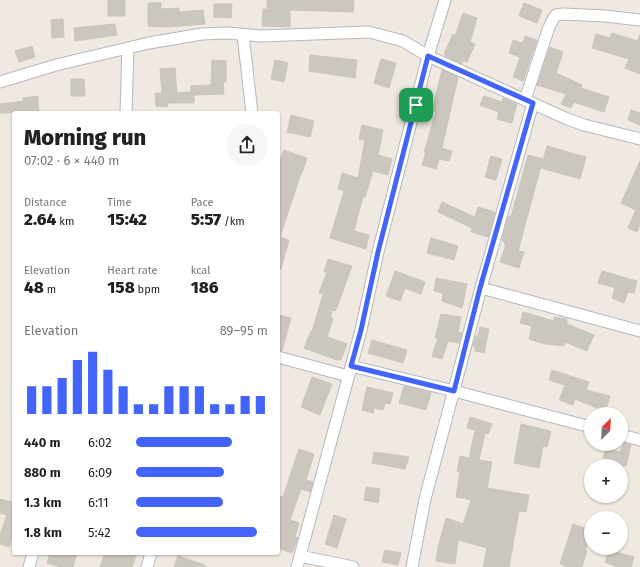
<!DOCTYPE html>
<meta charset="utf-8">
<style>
body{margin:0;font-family:"Fira Sans",sans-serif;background:#f6f6f6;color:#222;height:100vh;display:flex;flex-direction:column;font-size:15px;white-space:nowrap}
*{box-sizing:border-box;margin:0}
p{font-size:13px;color:#767676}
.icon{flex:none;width:22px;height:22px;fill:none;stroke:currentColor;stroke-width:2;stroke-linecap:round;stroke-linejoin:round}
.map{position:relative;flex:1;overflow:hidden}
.details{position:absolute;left:12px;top:111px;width:268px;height:444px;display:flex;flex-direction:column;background:#fff;border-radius:4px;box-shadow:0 1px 3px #0004}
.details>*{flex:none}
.needle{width:26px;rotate:24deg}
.controls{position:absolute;left:584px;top:407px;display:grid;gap:8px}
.controls a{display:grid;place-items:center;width:44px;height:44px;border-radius:50%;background:#fff;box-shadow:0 1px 3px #0004;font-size:20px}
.pin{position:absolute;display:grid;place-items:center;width:34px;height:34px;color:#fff;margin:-17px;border-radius:8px;box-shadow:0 2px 6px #0006}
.round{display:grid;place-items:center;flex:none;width:42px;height:42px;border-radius:21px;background:#f6f6f6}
.head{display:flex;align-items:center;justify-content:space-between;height:68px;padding:0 12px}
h1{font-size:22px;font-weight:800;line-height:30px}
.figures{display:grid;grid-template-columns:repeat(3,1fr);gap:6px;height:68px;padding:4px 12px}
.figures div{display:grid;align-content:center}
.figures b{font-size:17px;font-weight:800}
.figures small{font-size:11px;font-weight:400}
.figures p{font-size:11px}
.chart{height:112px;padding:8px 12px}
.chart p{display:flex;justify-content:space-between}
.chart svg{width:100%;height:72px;margin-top:4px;stroke:#4264fb;stroke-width:6}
ul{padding:0 12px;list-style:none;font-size:13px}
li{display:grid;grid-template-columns:64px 48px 1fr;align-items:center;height:30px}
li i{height:10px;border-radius:5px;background:#4264fb}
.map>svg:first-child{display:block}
.building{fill:#cbc7bf;stroke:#cbc5ba}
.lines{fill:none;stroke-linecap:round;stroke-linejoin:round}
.street-casing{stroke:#b4b7c1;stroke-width:13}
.street{stroke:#fff;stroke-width:11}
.route-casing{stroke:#fff;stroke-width:8}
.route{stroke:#4264fb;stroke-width:5}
</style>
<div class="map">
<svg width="640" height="567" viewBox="0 0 640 567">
<rect width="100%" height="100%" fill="#efe9e1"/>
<path class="building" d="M108,0H125V16H108Z
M267,0H354L353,12L290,10V27L262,26L263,9H273L267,8Z
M148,3H161V9L179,8V12L203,10L205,24L167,27L148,26Z
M524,3L542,10L537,23L519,16Z
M214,4H232L231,18L214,17Z
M463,13L477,18L470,42L475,44L467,62L463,60L462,64L445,56L446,55L444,54L453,34L455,36Z
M63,19L64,37L52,38L51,20Z
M115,24L117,35L75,41L74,28Z
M612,33L637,41L640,35V74L625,68L629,59L592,48L596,34L610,38Z
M525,36L537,40L523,81L513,77L520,57L509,53L513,40L523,43Z
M32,46L35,57L19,62L15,51Z
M550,47L563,52L556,73L582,85L581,88L609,97L604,112L574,102L571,108L561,104L566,94L537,85Z
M310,55L357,60L355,78L309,71Z
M381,59L396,63L389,88L374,83Z
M212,60L226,61V82H223L224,94L194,95V103H168L167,107L156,106L155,93H162L160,69L175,68L177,93L191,92V86L211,85Z
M275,60L288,63L284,82L271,79Z
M442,70L458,77L442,148L452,151L449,161L439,159L436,169L422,165L426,152H424L436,112L432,111Z
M71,79H84L85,96H71Z
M38,96L39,112L0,113V104L24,101L23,98Z
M484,96L502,102L503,98L517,104L512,123L497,119L499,112L480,105Z
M631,110L640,113V125L628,120Z
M291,115L314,121L310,137L287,132Z
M362,125L383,130L378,155L392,159L388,175L373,171L365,197H363L354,231L369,235L366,249L330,238L344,191L338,189L342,173L358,178L365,140L359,139Z
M547,146L586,157L580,179L541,168Z
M284,150L307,158L302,173H301L280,237L289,240L281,269H278V167Z
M528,155L543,159L518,251L524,252L519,268L500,262L506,244H504L505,242L502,241L508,216L511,217Z
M491,156L502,159L496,180L485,177Z
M640,161V224L637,232L628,228L636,210L621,203Z
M442,202L475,217L478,207L495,212L488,237L471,232L472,228L438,212Z
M431,238L458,246L454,260L427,253Z
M328,259L352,266L337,308H336L335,311L332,310L331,317L333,318L327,337L347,344L341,360H337L304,348L311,331L312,332L323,294L319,293L327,272H324Z
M395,271L425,282L421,294L405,288L400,301L386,296Z
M602,271L637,281L634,293L628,292L624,303L612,298L615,288L598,283Z
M436,278L467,284L462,308L442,301L443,293L434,291Z
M523,312L554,321V317L567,319V324L594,335L587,351L565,342L564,346L545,344L529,339L532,326L520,323Z
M441,314L461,317L458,332L462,333L459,343L448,341L442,359L432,356L438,338H435Z
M279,315L291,318L282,351L278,350V320Z
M480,327L489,329L484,353L475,351V347L473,346L476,336H478Z
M372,340L407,350L403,363L368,353Z
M552,370L589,382L586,390L610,396L606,409L605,408L604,411L575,399L573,405L559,400L565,385L549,380Z
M312,377L332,384L320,415L301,407Z
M404,386L431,393L426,410L399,403Z
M367,387L393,393L390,404L385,403L383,410L374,408L373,413L362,410Z
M470,417L492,424L488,434L485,433L479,460L492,462L487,488L529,495L526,512L519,511L509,567H483L487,548L458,540L455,564L436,561L438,548L446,518L463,524L471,500L456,497L460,472L457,471L460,456L469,458L475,430L467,428Z
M521,424L551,431L547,447L543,446L539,468L514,463Z
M624,443L631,445L626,466H615L617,462L603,458L606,449L620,452Z
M299,449L314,454L306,480L313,482L310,492L301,489L290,520L299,523L295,537L298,538L292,553L278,548V496L283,497Z
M374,452L409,457L405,469L372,463Z
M366,487L380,489L378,503L364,500Z
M0,499L12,502L14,500V533L9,547L0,544V534L7,515L0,513Z
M334,515L346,519L337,548L325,544Z
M573,524L591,530L585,551H587L582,567H568L560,564Z
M385,550L401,553L398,565L382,562Z
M609,550L634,557L631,567H617L605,562Z
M50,553H77L73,567H60L47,563Z
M105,553H137L132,567H100Z
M178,556L205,565V567H174Z"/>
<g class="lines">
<g class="street-casing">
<path id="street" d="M243,35L252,113
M0,82L56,65L149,43L202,34L227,33L261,36L369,32L403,41L428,56L565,118L584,125L640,139
M525,100L548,30L553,19L556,15L564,14L605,16L640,20
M126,113L128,48
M481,288L640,331
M278,357L348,376
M351,366L454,391L591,427
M621,435L640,440
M300,556L353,567
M29,567L33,553
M147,567L151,553
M297,567L361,330L378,252L428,56L445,0
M412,567L425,499L481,288L533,103"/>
</g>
<use href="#street" class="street"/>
</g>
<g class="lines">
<g class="route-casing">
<path id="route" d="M428,56L533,103L480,288L454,391L351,366L361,330L378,252Z"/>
</g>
<use href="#route" class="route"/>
</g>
</svg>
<div class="controls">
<a><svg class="needle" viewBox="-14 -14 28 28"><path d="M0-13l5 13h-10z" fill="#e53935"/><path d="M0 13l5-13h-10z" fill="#767676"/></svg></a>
<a>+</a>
<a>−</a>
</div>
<div class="pin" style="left:416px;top:105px;background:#1e9e55"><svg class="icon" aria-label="arrive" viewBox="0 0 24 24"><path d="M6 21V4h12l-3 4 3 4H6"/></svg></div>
<section class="details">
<div class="head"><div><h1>Morning run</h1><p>07:02 · 6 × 440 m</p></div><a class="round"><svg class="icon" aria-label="share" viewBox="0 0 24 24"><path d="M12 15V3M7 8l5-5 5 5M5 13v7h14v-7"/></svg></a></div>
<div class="figures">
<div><p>Distance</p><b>2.64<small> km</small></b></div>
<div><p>Time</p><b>15:42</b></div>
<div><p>Pace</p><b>5:57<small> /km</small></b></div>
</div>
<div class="figures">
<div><p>Elevation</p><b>48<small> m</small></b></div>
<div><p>Heart rate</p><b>158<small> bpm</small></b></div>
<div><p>kcal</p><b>186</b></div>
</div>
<div class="chart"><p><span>Elevation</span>89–95 m</p>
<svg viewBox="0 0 160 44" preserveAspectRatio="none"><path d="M5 44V27M15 44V27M25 44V22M35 44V11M45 44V6M55 44V17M65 44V27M75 44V38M85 44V38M95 44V27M105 44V27M115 44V27M125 44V38M135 44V38M145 44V33M155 44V33"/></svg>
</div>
<ul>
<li><b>440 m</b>6:02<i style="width:73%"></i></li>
<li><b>880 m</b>6:09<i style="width:67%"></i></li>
<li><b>1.3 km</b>6:11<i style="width:66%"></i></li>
<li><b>1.8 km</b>5:42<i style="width:92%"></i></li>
</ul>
</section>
</div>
